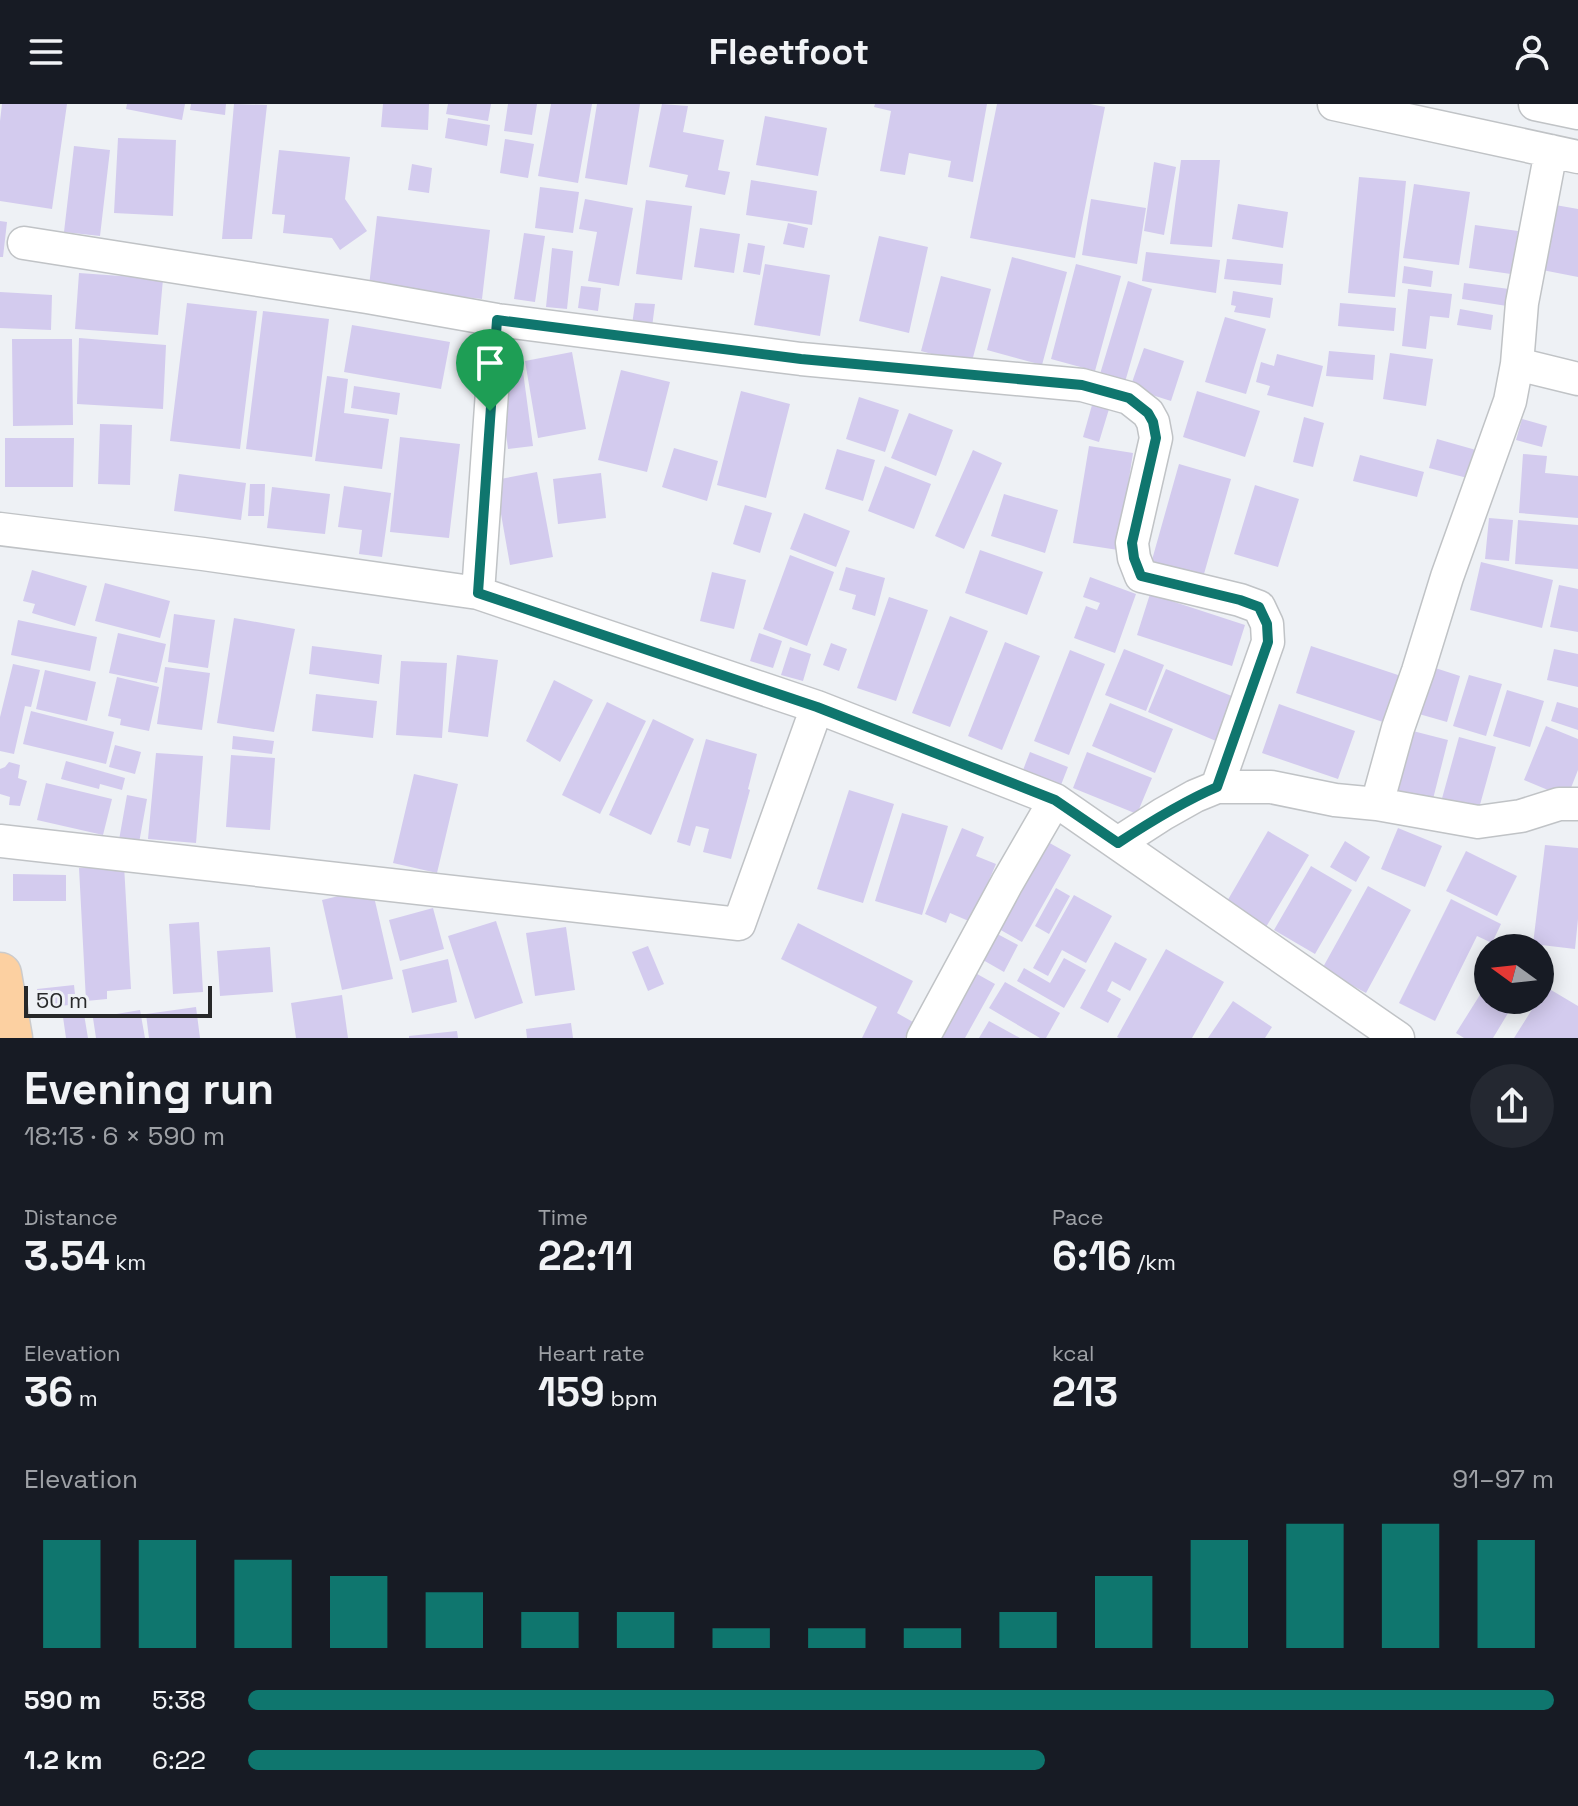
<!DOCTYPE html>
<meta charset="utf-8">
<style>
body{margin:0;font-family:"Space Grotesk",sans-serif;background:#242831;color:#f1f3f6;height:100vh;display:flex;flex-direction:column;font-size:30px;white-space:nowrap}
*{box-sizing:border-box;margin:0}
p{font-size:26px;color:#9ea1a6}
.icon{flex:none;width:44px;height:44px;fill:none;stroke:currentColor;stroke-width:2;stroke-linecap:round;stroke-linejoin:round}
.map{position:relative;height:934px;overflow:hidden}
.side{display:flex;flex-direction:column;background:#171b24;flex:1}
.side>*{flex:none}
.needle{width:52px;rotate:285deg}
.fabs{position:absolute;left:1474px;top:830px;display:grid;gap:16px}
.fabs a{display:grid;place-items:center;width:80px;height:80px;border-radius:50%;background:#171b24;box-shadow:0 4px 20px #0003;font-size:40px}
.scale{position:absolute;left:24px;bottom:20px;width:188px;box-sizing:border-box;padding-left:8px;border:4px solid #272829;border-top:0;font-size:22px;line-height:28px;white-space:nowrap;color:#272829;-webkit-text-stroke:6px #eef1f5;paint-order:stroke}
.pin{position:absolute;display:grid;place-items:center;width:68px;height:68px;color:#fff;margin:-82px -34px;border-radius:50% 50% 50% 0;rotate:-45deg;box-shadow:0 0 8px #0007}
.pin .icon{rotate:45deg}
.round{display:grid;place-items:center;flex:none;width:84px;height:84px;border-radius:42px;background:#242831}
.head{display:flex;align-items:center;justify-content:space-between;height:136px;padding:0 24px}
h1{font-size:44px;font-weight:800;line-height:60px}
.figures{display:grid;grid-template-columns:repeat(3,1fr);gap:12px;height:136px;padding:8px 24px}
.figures div{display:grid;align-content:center}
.figures b{font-size:40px;font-weight:800}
.figures small{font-size:22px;font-weight:400}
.figures p{font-size:22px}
.chart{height:224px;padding:16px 24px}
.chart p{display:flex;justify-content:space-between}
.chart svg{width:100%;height:144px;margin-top:8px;stroke:#0f766e;stroke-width:6}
ul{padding:0 24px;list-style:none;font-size:26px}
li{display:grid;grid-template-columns:128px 96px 1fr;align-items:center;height:60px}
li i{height:20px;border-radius:10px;background:#0f766e}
header{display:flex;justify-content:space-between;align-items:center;height:104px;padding:0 24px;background:#171b24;font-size:36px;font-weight:800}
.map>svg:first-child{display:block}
.building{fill:#d3cbee}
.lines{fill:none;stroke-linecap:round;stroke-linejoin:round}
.minor-casing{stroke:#c0c3c6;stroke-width:35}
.major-casing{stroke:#cbcbcc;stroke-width:45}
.minor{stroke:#fff;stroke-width:32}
.major{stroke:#fcd0a1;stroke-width:42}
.route-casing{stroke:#fff;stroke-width:16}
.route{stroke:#0f766e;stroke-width:10}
</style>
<header><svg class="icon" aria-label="menu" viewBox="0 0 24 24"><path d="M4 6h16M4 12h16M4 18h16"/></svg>Fleetfoot<svg class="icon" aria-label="person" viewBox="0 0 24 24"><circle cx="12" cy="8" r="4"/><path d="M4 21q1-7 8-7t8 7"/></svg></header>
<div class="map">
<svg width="1578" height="934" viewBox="0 0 1578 934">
<rect width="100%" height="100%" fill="#eef1f5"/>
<path class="building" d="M2,0H67L52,105L0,97V17Z
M127,0H185L182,16L126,5Z
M191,0H226L225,11L190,6Z
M234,0L267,1L252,135H222Z
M383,0H429L428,26L381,23Z
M448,0H491L488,17L446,10Z
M508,0H537L532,31L504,27Z
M551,0H592L578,79L538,72Z
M597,0H640L627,81L585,74Z
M662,0L688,2L683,28L724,36L718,66L730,68L725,91L685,83L688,71L649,63Z
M875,0H987L973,78L948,73L951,57L909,49L905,71L880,67L891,7L874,3Z
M997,0H1090L1105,3L1075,154L970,134Z
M765,12L827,24L818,72L756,61Z
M448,14L490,21L487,42L445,34Z
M118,34L176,36L173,112L114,109Z
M505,35L534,40L528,74L500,69Z
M74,42L110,46L100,132L64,128Z
M279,46L350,53L345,95L367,127L340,146L332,134L283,129L285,111L272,110Z
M1181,56H1220L1212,143L1170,140Z
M1154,58L1176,63L1164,131L1144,127Z
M412,60L432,64L429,89L408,86Z
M1359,73L1406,77L1395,193L1348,189Z
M751,76L817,87L812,121L746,111Z
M1414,80L1470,88L1459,161L1403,154Z
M540,83L579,88L573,129L535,124Z
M585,95L633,104L619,182L588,177L597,128L579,125Z
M1091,95L1146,104L1137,160L1082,151Z
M646,96L692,102L682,176L636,170Z
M1544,99L1578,105V173L1532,164Z
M1238,100L1288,108L1283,144L1232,135Z
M377,112L490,126L482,195L369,182Z
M0,117L7,118L3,153H0Z
M788,119L808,124L804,144L783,140Z
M1475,121L1518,127L1511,170L1469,164Z
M700,124L740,130L734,169L694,163Z
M524,129L545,132L535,198L514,195Z
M879,132L928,143L909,229L859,217Z
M748,139L765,142L760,171L743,168Z
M552,144L573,147L567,205L546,203Z
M1146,148L1220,156L1216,189L1142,177Z
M1012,153L1067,168L1042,261L987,246Z
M1227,155L1283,160L1281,181L1224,175Z
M765,160L830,171L820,232L754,221Z
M1076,160L1121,172L1095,267L1051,255Z
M1404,162L1433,167L1431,183L1402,179Z
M79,169L163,175L158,231L75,225Z
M941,172L991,185L971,261L921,247Z
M1128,177L1152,185L1125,278L1100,270Z
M1464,179L1509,185L1507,202L1462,195Z
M581,182L601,184L598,207L578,204Z
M1408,185L1452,190L1449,214L1430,212L1426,245L1402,242Z
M1233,187L1273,194L1270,214L1234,208L1236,202L1231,201Z
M0,188L52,191L51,226L0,224Z
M187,199L257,207L240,345L170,337Z
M635,199L655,200L652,223L632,221Z
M1340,199L1396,204L1394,227L1338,222Z
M1460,205L1493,211L1491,226L1457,221Z
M263,207L329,215L312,353L246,345Z
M1225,213L1266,225L1246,290L1205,278Z
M352,221L450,238L441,285L344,268Z
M79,234L166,241L163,305L77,300Z
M12,235H72L73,321L13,322Z
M1144,244L1184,257L1171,297L1130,284Z
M1329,247L1375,251L1373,276L1326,272Z
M572,248L586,325L538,334L525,257Z
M1390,249L1433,255L1426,302L1383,295Z
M1277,250L1323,262L1313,303L1267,291L1270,282L1256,278L1261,258L1274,262Z
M522,260L533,342L508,345L497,264Z
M621,266L670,278L647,368L598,356Z
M327,272L348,275L344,309L389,315L382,365L315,357Z
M354,282L400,289L397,311L351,304Z
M741,287L790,300L766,394L717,381Z
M1197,287L1260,307L1245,353L1183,333Z
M859,293L899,306L885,348L846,335Z
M1092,301L1109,305L1099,338L1083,333Z
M909,309L953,326L936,372L891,354Z
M1304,313L1324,319L1313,363L1293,358Z
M1522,315L1547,322L1542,343L1516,336Z
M100,320L132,321L130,381L98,380Z
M400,333L460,340L449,434L390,428Z
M5,334H74L73,383H5Z
M1437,335L1483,348L1475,376L1429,364Z
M1089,342L1133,349L1118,446L1073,439Z
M674,344L718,357L707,397L662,383Z
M837,345L875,356L863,397L825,385Z
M973,346L1002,359L964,445L935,432Z
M1523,350L1547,352L1545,369L1578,372V414L1519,409Z
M1360,351L1424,368L1417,393L1353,377Z
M1179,360L1231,375L1202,477L1150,463Z
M885,362L931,380L914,425L868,407Z
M537,368L553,453L510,461L495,376Z
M601,369L606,414L558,420L553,375Z
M179,370L246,379L241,416L174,407Z
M250,380H265L264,412H248Z
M1255,381L1299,395L1278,463L1234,450Z
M344,382L391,389L382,453L359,450L362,426L338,423Z
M272,383L330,390L325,430L267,424Z
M1004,390L1058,406L1045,449L991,432Z
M745,401L772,409L760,449L733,440Z
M804,409L850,427L836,463L790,445Z
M1489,414L1513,416L1509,457L1485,455Z
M1518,416L1578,421V465L1515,460Z
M980,446L1043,468L1027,511L965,489Z
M790,451L834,468L807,542L763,525Z
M1481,458L1553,476L1542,524L1470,506Z
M846,463L885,474L875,512L852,505L856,491L839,486Z
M32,466L87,482L75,522L32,509L35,500L23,497Z
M712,468L746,476L734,525L700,517Z
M1090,473L1136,490L1115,549L1074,534L1086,502L1097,506L1100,499L1083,493Z
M105,479L170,497L160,534L95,517Z
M1559,481L1578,485V528L1550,523Z
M1150,490L1245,521L1232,562L1137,531Z
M889,493L928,506L896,597L857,584Z
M174,510L215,516L208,564L168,558Z
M950,512L988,527L950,623L912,609Z
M234,514L295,525L274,628L217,619Z
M18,516L97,533L90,567L11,551Z
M118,529L166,540L157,579L109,569Z
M759,529L782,537L773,564L750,557Z
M1005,538L1040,552L1002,646L968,632Z
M831,539L847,545L839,567L823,561Z
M312,542L382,551L379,580L309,570Z
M1311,542L1401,572L1386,619L1296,589Z
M790,543L811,550L803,577L781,571Z
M1124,545L1164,561L1146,607L1105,591Z
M1554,545L1578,550V583L1547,576Z
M1070,546L1105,560L1069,651L1034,637Z
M457,551L498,556L488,633L448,628Z
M401,557L447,559L442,634L396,631Z
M13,560L40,566L31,603L25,602L14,650L0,647V613Z
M1426,561L1460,572L1447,618L1412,608Z
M165,563L210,569L202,626L157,620Z
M1166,565L1234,593L1216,637L1148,608Z
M45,566L96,578L87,617L36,605Z
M1469,571L1502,580L1486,632L1453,622Z
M117,573L159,583L149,627L120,621L121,615L108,612Z
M554,576L593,596L560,658L526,637Z
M1507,586L1544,597L1530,643L1493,632Z
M316,590L377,597L373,634L312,627Z
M607,598L646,617L600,710L562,691Z
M1557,598L1578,604V626L1551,617Z
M1110,599L1173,625L1155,669L1092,642Z
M1279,600L1355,627L1338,675L1262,649Z
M31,607L114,628L106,660L23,640Z
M653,615L694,635L651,731L609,711Z
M1546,622L1578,635V666L1567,694L1524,676Z
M1409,626L1448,636L1432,699L1393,689Z
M233,632L274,637L272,650L232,645Z
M1459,633L1496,643L1478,708L1441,698Z
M706,635L757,650L748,685L750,686L731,755L703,748L709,725L696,722L690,742L677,738Z
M115,641L141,648L135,670L109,663Z
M1030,648L1068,663L1061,681L1023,666Z
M1087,648L1152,674L1137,710L1073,684Z
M156,649L203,652L196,739L148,735Z
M231,651L275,654L270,726L226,723Z
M66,657L125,674L122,686L100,680L99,685L61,675Z
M9,658L20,661L18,674L27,677L20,702L9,701L10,693L0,690V665L5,663Z
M414,670L458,680L437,769L393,759Z
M46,679L112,695L103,731L37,716Z
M849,686L894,700L863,799L817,785Z
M127,691L147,695L139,739L119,736Z
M902,709L948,722L922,811L875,797Z
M962,724L984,733L976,752L996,760L971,818L950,809L946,819L925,810Z
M1398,724L1442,742L1425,783L1381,765Z
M1268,727L1309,751L1266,823L1226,799Z
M1039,733L1071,751L1022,838L990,820Z
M1345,737L1370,753L1356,778L1330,763Z
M1545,741L1578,744V815L1575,845L1533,840Z
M1466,747L1517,772L1497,812L1446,787Z
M124,761L131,885L107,887V895L86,897L79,764Z
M1311,762L1352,786L1315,850L1274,826Z
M13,770L66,771V797H13Z
M1368,782L1411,806L1366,889L1322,865Z
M372,784L393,875L342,886L322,796Z
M1056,784L1070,792L1049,830L1035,822Z
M1074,791L1112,812L1086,859L1062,846L1048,872L1033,864Z
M1451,795L1501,820L1492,839L1477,832L1435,917L1399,899Z
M433,804L444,845L400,857L389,816Z
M496,817L523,899L475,915L448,832Z
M199,818L203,888L173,890L169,820Z
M798,819L913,877L897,909L913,918L905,934H862L877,903L781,855Z
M566,823L575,886L535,892L526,829Z
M990,826L1018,841L1004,868L976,852Z
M1115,838L1147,855L1130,887L1112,877L1107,887L1121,895L1108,919L1080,904Z
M648,842L664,880L648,887L632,848Z
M270,843L273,888L220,892L217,847Z
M1166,845L1224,878L1192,934H1119L1117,933Z
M1064,854L1086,866L1064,904L1017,877L1024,864L1050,879Z
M448,855L457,898L412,909L402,866Z
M970,866L995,880L965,934H932Z
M1005,878L1060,909L1046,934H1040L989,904Z
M1488,878V896H1516L1493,934H1464L1456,929Z
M74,881L76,900L39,905L37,885Z
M1546,883L1578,902V934H1514L1538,896H1540Z
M342,891L348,934H296L291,899Z
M1233,897L1272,923L1265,934H1208Z
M196,903L200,934H149L146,910Z
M140,906L145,934H96L93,914Z
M84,910L88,934H66L63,913Z
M989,917L1020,934H979Z
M571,919L573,934H527L526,925Z
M457,927L458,934H409V932Z"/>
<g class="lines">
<g class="minor-casing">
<path id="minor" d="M1334,0L1578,53
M1535,0L1578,9
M24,139L367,193L497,216L801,255L1082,281L1129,294L1148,309L1153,318L1156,334L1132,439L1134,454L1141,472L1240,496L1259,503L1267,520L1268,538L1217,683
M1517,260L1578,275
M0,425L203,450L478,489L817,603L1055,696L1398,934
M478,489L497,216
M1377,700L1398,624L1418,567L1447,473L1510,297L1517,260L1522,199L1551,47
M0,737L739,820L817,603
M1118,739L1163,710L1195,692L1217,683H1271L1335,696L1377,700L1478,718L1521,712L1559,700H1578
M923,934L1007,779L1055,696"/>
</g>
<g class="major-casing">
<path id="major" d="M0,870L11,934"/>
</g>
<use href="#minor" class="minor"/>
<use href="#major" class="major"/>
</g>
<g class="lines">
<g class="route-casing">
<path id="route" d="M497,216L801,255L1082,281L1129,294L1148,309L1153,318L1156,334L1132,439L1134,454L1141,472L1240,496L1259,503L1267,520L1268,538L1217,683C1182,698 1150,718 1118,739L1055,696L976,665L817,603L478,489Z"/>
</g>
<use href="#route" class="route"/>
</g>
</svg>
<div class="fabs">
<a><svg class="needle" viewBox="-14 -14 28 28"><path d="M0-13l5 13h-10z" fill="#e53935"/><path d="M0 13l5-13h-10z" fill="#9ea1a6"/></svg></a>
</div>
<div class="scale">50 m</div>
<div class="pin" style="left:490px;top:307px;background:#1e9e55"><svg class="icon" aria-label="arrive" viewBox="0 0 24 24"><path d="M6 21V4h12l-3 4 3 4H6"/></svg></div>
</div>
<section class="side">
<div class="head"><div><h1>Evening run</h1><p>18:13 · 6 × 590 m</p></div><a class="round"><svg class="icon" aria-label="share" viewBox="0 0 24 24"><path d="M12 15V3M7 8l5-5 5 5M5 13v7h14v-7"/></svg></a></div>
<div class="figures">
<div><p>Distance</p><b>3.54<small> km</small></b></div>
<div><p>Time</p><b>22:11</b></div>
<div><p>Pace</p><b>6:16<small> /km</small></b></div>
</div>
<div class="figures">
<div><p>Elevation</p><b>36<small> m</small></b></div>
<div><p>Heart rate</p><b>159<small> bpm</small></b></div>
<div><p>kcal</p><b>213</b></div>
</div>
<div class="chart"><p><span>Elevation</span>91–97 m</p>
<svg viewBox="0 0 160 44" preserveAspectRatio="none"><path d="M5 44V11M15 44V11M25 44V17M35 44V22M45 44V27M55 44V33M65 44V33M75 44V38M85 44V38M95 44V38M105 44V33M115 44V22M125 44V11M135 44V6M145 44V6M155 44V11"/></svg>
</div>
<ul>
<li><b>590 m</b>5:38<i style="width:100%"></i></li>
<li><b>1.2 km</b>6:22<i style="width:61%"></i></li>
</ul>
</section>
